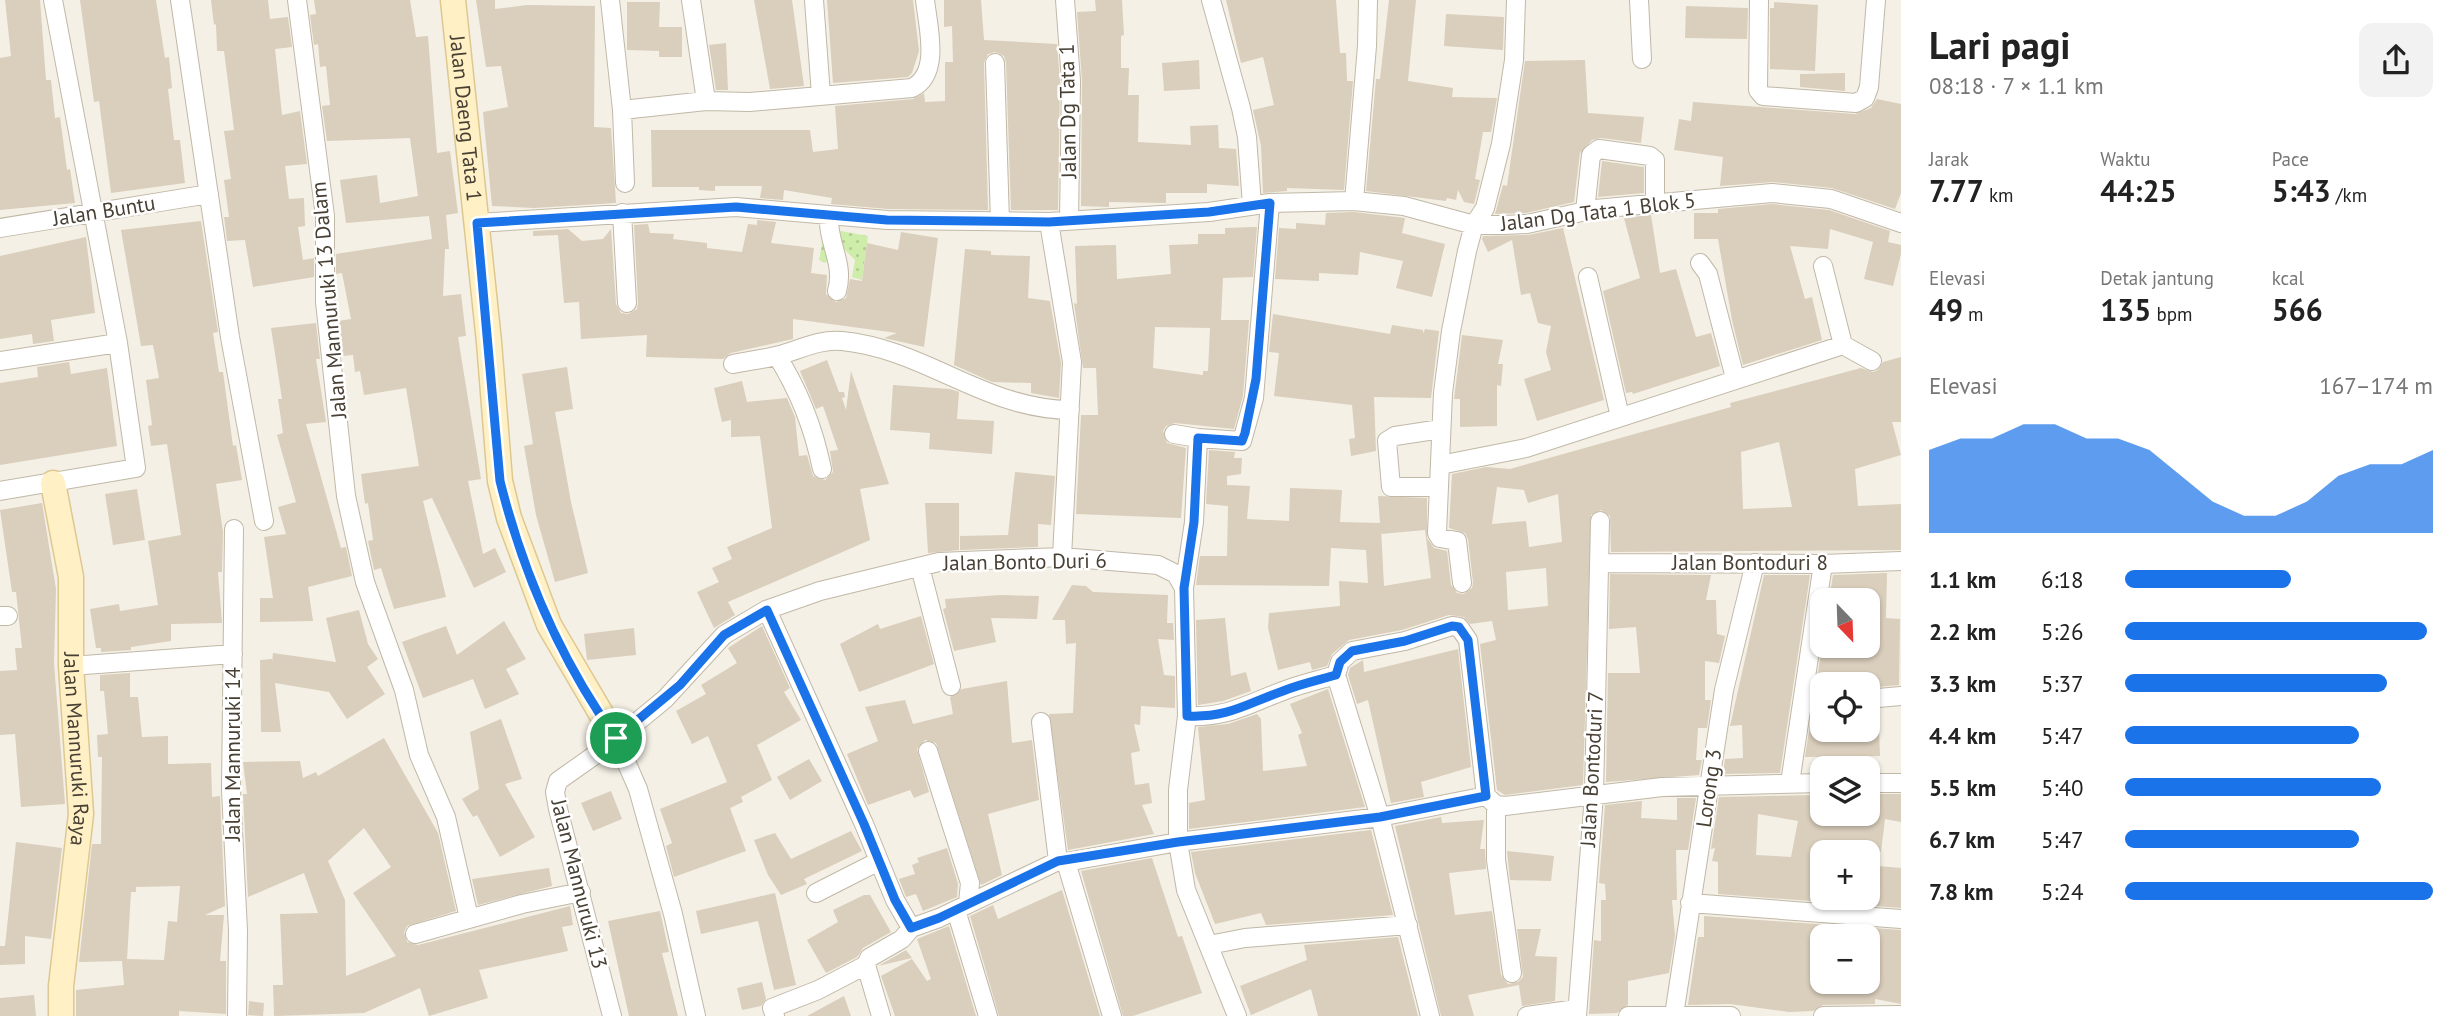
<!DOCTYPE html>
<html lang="id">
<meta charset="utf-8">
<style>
body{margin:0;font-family:"PT Sans",sans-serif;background:#f2f2f2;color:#222;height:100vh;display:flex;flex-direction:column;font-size:26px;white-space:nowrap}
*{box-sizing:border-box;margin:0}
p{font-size:23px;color:#767676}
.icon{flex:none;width:38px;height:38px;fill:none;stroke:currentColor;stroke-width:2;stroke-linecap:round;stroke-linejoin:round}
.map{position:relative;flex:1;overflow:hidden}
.sheet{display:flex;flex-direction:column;background:#fff;width:560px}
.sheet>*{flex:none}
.needle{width:46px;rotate:157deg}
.tools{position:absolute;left:1810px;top:588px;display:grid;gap:14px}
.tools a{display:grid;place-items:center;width:70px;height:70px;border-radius:14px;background:#fff;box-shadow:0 2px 5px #0004;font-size:35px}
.pin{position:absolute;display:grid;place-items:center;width:60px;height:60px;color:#fff;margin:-30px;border:4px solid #fff;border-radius:50%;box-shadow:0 2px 7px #0007}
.round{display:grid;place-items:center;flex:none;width:74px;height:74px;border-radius:14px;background:#f2f2f2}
.overview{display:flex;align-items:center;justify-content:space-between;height:119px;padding:0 28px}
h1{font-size:38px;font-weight:700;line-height:52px}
.figures{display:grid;grid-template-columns:repeat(3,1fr);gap:10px;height:119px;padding:7px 28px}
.figures div{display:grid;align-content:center}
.figures b{font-size:30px;font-weight:700}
.figures small{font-size:19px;font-weight:400}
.figures p{font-size:19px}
.chart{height:196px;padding:14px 28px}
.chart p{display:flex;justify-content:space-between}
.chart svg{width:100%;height:126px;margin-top:7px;fill:#1a73e8;opacity:.7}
ul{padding:0 28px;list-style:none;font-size:23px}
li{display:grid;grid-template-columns:112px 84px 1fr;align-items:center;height:52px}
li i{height:18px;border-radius:9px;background:#1a73e8}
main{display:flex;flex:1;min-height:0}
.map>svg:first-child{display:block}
.grass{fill:url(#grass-dots)}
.building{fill:#dacebc;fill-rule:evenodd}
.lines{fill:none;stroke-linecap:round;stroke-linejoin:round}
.street-casing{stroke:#c1b8a7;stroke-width:20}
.secondary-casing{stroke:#ddc892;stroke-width:27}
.street{stroke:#fff;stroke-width:18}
.secondary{stroke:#fff1c5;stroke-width:24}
.route-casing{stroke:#fff;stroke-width:14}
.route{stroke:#1a73e8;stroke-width:9}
.labels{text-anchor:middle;stroke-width:5;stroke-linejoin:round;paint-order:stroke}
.street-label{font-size:21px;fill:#484034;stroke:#fff}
</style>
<main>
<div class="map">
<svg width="1901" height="1016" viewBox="0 0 1901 1016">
<defs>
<pattern id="grass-dots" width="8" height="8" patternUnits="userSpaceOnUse" patternTransform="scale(1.75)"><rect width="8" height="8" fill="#cfedaa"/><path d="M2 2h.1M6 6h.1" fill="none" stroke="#b3cc93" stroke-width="1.8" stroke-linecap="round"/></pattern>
</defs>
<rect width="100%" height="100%" fill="#f4f0e5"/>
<path class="grass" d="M825,228L868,236L862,280L852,277L855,260L836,241L826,263L819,260Z"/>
<path class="building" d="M5,0H40L46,80H51L55,118L60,117L67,170L70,169L75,203L0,210V58L11,56Z
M80,0H156L165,58L169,57L172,88L168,89L174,140H180L185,183L111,193L99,101L94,102Z
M211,0H268L270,19L288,17L292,47L275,49L282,115L300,111L307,164L285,166L289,199L304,198L305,226L298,227L303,260L314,258V277L253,287L245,240L227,241L224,217H229L224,180L231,179L224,131L234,130L224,51H217L216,24L214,25Z
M314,0H410L416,37L428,36L437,153L450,151L458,213L446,215L449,249H445L443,296L461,294L466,336L458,337L481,479L468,481L483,554L495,548L506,572L474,588L432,498L423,501L446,597L394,609L381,568L374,570L368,541L373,540L368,503L365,504L361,474L419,466L406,388L364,395L360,371L355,372L353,355L342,356L338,321L351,319L342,273L336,274V254L432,239L429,216L346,223L340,180L377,175L380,203L418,196L410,138L327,141L322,106L330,105L326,66L320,67L318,44L314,45L310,15L316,14Z
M476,0H495V9L527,5L595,6L594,127L611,128L616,203L534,208L492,206L483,112L508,107L501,66L486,67Z
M754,0H792L804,86L770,89Z
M827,0H913L919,51L912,73L908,77L833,83Z
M944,0H981L984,40L1057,44L1060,81L1058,210H1011L1006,63L1004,56L995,52L988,54L984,63L988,210L888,209L831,204L832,198L784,190L783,200L760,198L762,186H715V191L699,190V187H652L651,130H810L813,152L838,149L835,106L913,99L924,93L925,102L945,101V62H953L952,26L944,27Z
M1095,0H1122L1124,35L1121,36V68H1129L1128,95H1139L1138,142L1191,145L1190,126L1218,125L1219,148L1236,149L1239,186L1207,184V193H1166V203L1109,202V207L1081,206L1082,81L1077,12L1096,11Z
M1226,0H1336L1340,53H1346L1347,81H1353L1344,190L1287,188V191L1263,193L1261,146L1253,110L1274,105L1263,57L1241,63Z
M1389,0H1416L1408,81L1453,88L1452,97L1497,98L1491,132H1483L1475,179L1480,180L1474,204L1464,202L1458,190L1456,200L1447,198L1446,201L1366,191L1376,79H1380Z
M627,2H660L659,27H682V57H659V51L627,50Z
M1774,2L1818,5L1815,71L1770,69V8H1774Z
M1686,6L1748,8L1747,39L1685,38Z
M1446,14L1504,17L1503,50L1444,46Z
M726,43L728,90H716L709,45Z
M1199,60L1200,89L1164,91L1162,63Z
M1585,60L1588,113L1644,117L1641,143L1601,138L1592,140L1580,153L1574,202L1526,213L1495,214L1503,185L1507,186L1525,61Z
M1845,73V91L1800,87V74Z
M1877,99L1901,104V193L1895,209L1832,188L1773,182L1720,186L1723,157L1674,150L1679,119L1691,121L1693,102L1855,114L1871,108Z
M1602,161L1644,167V193L1598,197Z
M1772,204L1829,210L1890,231L1888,242L1901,245V254L1893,286L1864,279L1873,242L1830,229L1828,249L1790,246L1805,299L1812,297L1822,340L1743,365L1732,320L1718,239H1694V213H1718V209Z
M1354,212L1405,218L1402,233L1445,244L1432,297L1396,288L1403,261L1360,252L1358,275L1319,273V281L1275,279L1279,228L1296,229V223L1325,225L1326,213Z
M1651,215L1660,273L1676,269L1696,337L1711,333L1720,366L1633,394L1632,392L1626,393L1603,291L1640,278L1624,218Z
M757,220L776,222L771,243L814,248L811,273L827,275L826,294L836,302L846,298L850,279L862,281L867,243L898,250L901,232L938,238L924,347L884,338L897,333L793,319V339L731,353L723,359L646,357L647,335L581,339L579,302L564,303L558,235L533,236V231L568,229L582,241L603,239L611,229L616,304L621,313L628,314L637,309L638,302L634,225L648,224L650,233L674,234L673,239L707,243V248L742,252L748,224L757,225Z
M201,221L218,332L213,333L219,372H223L233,446L236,445L242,480L216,484L223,532L222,572H218L222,623L171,624V641L131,647V650L101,652V648H96L90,609L119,604L120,611L158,605L148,541L181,535L167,444L151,446L148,426L152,425L146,380L159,378L153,345L141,346L121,230Z
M1254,227H1257L1253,277L1223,278L1221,320H1249L1243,396L1234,429L1175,423L1166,426L1163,431L1167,443L1186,448L1181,518L1076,514L1081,415H1098L1096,368H1083L1074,303L1077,304L1075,246L1116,245L1117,279L1171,274L1169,245L1198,244V234H1225V228ZM1155,327L1210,328L1208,371H1203V375L1153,368Z
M1563,228L1604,400L1537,421L1524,379L1551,370L1546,352L1551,326L1538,323L1530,293L1521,295L1512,240L1488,252L1482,239L1483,236L1528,235Z
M86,237L95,313L51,320L54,341L33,344L32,334L0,339V256Z
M965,249L991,251V255L1030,256L1028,298L1050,301L1061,363L1059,398L1031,393V383L992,382L954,365Z
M1273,314L1390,334L1392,325L1423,330V334L1425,329L1439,331L1431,398L1374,397L1376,451L1351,456L1349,439L1355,438L1352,405L1274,396L1279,353L1269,352Z
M316,323L320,359H316L326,422L306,424L341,548L346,547L352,576L308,587L313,621L260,622V598H273L264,537L286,534L278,507L296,502L277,435L283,433L278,399H282L271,328Z
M1462,335L1503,340L1498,364H1503L1501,386L1497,385V426L1460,427V399H1454Z
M1901,357V422H1892L1901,455L1855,469L1858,506L1901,504V550L1611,552L1610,516L1601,510L1591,515L1583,785L1505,795L1497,790L1480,644L1496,640L1492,621L1470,624L1464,617L1449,615L1402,630L1349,640L1332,654L1327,666L1312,670L1310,662L1278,670L1268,628L1269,613L1340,606L1339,581L1368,583L1366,550L1331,548L1329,586L1196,585L1200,556H1227L1228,506L1206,504L1209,450L1235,452L1234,458H1242L1241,474L1227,476V485L1250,486L1247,519L1289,521L1290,488L1342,490L1340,522L1380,523L1378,496L1427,498V538L1434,548L1447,551L1451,585L1457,593L1464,594L1472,588L1473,582L1468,539L1465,533L1449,528L1452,474L1486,467L1510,469L1731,407L1730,403L1861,368L1873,372L1878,370L1883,362ZM1779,442L1792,507L1743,509L1741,452ZM1497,487L1524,490L1528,503L1558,494L1562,542L1529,547L1526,521L1492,524ZM1381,529V534L1425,530L1431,578L1384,586ZM1546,568L1548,606L1508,610L1506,572Z
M827,360L839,392H844L845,397L842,398L846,410L851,371L889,484L860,489L870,540L728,602L735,615L714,628L697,592L719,582L712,568L732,559L727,547L772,528L760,436L731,437V420L722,422L714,388L742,381L747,402L787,398L795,417L799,456L807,455L813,476L825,480L833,472L830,451L838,450L823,406L816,409L800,371Z
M69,362L71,374L107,368L117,446L0,465V383L38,377L37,367Z
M567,367L573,409L555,412L571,502L588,573L555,582L536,515L524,446L533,444L522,374Z
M893,385L950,389L959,392L957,419L994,421L992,454L929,449L930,433L890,430Z
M1015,472L1055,476L1051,525L1038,524V547L960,550V536L1008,535Z
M137,489L145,540L113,545L105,494Z
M42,503L56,589L54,663L65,804L21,807L15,734L0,735V671L17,670L15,648H22L16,592H12L0,510Z
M925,503H959V550L928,553Z
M1887,573L1886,618L1900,619L1899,685L1867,688V684H1822V730H1879L1880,756L1805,757L1822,646H1867V600H1829L1833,575Z
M1610,574L1711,575L1706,600H1716L1717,634L1725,636L1719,663L1705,661V700H1711L1707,728H1698L1696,760H1702L1699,775L1606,782L1608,673H1640L1636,627L1609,629Z
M1764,575H1810L1780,773L1723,774L1725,759L1743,758L1742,725L1730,726Z
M1072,585L1086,586L1093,592L1168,595L1167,623H1173L1174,640L1158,639L1164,675L1175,676V708L1141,706L1140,725L1134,724L1140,751L1131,753L1135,785L1149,783L1152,803L1142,805L1154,834L1068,850L1049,714L1073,713L1076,643L1066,644L1065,620H1052Z
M1000,595L1039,596L1037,619L991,618L996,642L954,651L943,609L946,608L945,599Z
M359,610L368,644L378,659L367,667L385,694L347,719L329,692L275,683L281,732H261L260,660L272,659V662L273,653L336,662L326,618Z
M921,616L934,664L859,692L840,644L878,624L880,629Z
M1225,618L1231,676L1246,672L1251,691L1223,701L1198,705L1196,620Z
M504,621L526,659L506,669L519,694L485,709L473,679L423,698L402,642L446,626L457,655Z
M762,626L790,688L784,692L801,720L757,745L772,780L741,797L743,802L730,808L746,851L674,877L666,846L672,843L660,809L727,782L708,736L692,744L676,711L706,694L701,685L737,663L728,648Z
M634,628L636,655L587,660L584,634Z
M1458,649L1471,767L1421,782L1424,797L1391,803L1368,700L1357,704L1348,675L1350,668L1363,660L1364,672Z
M130,673V697H138L142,737L168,736V764L211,763L212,797L220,796L225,906L205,915H224L220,961H226V1014L179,1011V1016H76V990L124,985L122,961L79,962L92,844H101L102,757H98L97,735L108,734L104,691H100V675ZM180,886L177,922L168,921L164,960L127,959L131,892H136V887Z
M1007,681L1012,743L1032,740L1039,800L988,814L1002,875L981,885L936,743L925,740L917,749L929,792L914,798L910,790L868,805L847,754L878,741L865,707L905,700L913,724L953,714L950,697L962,689Z
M1328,689L1365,807L1189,829V803L1205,800L1198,727L1228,724L1257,714L1261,719L1263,771L1307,766L1298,735L1302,733L1290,704Z
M501,719L522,779L505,784L535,837L500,857L477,815L473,817L462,799L479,789L470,732Z
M384,738L438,833L456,911L407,926L404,932L407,942L418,945L570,906L573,925L562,927L568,951L479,970L488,998L429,1016L420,988L364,1013L274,1016L273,985H283L280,914L318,913L304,873L248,897L243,794H247L243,762L300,761L303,778L316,772L318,776ZM364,828L391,867L353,893L396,956L346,976L345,900L328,861Z
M809,759L822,781L790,800L777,777Z
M611,791L622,819L593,831L581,803Z
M1867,794H1901V822L1885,819L1881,852H1822V898H1867V865L1901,868V908L1718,894V862L1712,861L1715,848L1711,849L1719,797L1816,795L1817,814H1867ZM1758,814L1798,821L1791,857L1756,855Z
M1677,798H1696L1688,850H1676L1677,900H1672L1675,936L1669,973L1628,981V1005L1617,1013L1589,1014L1594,940L1601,941V900H1606L1605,884L1599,883L1605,805L1642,801L1641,818L1677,820Z
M1441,817L1442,823L1484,820L1480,849H1485L1486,869L1449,873L1455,915L1492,911L1501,975L1508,984L1518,982L1523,977L1517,929H1541L1535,956L1557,957L1555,1001L1522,1006L1519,985L1468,995L1474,1016H1441L1395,826Z
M1371,830L1393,915L1266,925L1261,913L1215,924L1195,873L1191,852Z
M851,831L862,851L804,879L807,884L781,895L768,875L754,840L775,833L791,859Z
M16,842L62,848L51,939L25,936V964L0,965V946H5Z
M947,848L958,884L957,897L923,911L916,894L906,897L899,879L915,874L912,865L919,862L917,858Z
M1507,851L1554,856L1551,881L1510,880Z
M1152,858L1178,937L1182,936L1202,993L1133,1016H1123L1081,871Z
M549,868L552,886L478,905L472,879Z
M1062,890L1100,1016H999L970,916L993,905L998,919Z
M775,893L796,985L774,990L758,921L701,934L696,911Z
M864,895H870L891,932L863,948L857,957L826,973L807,940L838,922L833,910Z
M660,911L669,952L662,953L678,1016H629L608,921Z
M1704,916L1901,930V1004L1875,999V1004L1823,1005L1813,1011L1789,1012L1730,1004L1688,1005L1698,937H1704ZM1822,936H1867V982H1822Z
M949,926L976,1016H895L881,976L912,959L927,981L931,979L917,939Z
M1398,937L1418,1016H1318L1311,989L1251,1015L1240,986L1307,960L1304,945Z
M906,950L912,958L878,966Z
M762,982L766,999L761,1006L742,1010L737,988Z
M34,995L36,1016H0V998Z
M844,996L851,1016H807Z
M249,1001L264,1003L263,1016L248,1015Z"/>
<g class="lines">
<g class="street-casing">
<path id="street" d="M180,0L230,337L264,521
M297,0L325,216V302L346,496L365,582L404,690L419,755L446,817L469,918
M610,0L622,110L625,183
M814,0L821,95
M1065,0L1071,81L1069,221
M1211,0L1241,108L1247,137L1252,205
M1639,0L1642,59
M1759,0L1758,90L1763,96L1856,103L1865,98L1869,87L1876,0
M995,63L1000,221
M706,101L750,102L912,88C941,74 928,27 925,0
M622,110L706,101L691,0
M1354,201L1367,46L1368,0
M1585,211L1591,155L1599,149L1650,156L1655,160V204
M622,213L627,303
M829,215C827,243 845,263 837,291
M1049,222L1072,362L1062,557
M477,223L736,207L887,220L1049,222L1209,212L1270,203L1354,201L1404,206L1474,225H1503L1527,224L1595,209L1772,193L1831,199L1901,223
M0,228L209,194
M1700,263L1708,274L1735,378
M1823,266L1843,345
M1588,277L1620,417
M777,356C798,389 814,430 822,469
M0,361L118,343
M733,364C748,361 765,359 780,355C801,349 820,339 842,341C925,349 984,409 1070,410
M1174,434L1198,438
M1440,465L1526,448L1843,345L1872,361
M1438,487H1391L1387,441L1395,436L1441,429
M0,491L136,468L118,343L53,0
M234,529L231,790L238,931L237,1016
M1600,563L1823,564L1901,561
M920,567L951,686
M1462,583L1457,541L1440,538L1437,533L1443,393L1451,331L1467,251L1474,225L1485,208L1501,144L1514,60L1516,0
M767,610L864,824L895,900L911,928
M0,616H8
M71,666L233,654
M1336,675L1380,817L1430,1016
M1336,675L1340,662L1352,651L1405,641L1452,626L1459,627L1468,640L1486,796
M1867,699L1901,696
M1187,716C1228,718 1247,704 1283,691C1300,684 1319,680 1336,675
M1041,722L1058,861
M616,739L638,789L673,914L696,1016
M928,751L970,883L968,903
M1790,783L1823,564
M1867,783H1901
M1486,796L1496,805L1505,806L1662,787L1822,783
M1496,805V860L1512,973
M1066,862L1112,1016
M816,893L879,861
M1690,903L1901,919
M956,910L988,1016
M415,934L522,904L581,892
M1209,945L1245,938L1408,925
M1674,1015L1724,690L1755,563
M612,1016L558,809L555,792L558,781L609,745L665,699L724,635L766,610L820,591L939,562L1062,557L1158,565L1176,574L1184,588
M775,1016L772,1008L818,990L866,965
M881,1016L866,965L869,958L902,939L911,928L939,918L1058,861L1066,862L1178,842L1380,817L1486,796
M1237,1016L1186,890L1178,842V790L1187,716L1184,588L1194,522L1198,438L1242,441L1254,398L1270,203
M1527,1016L1577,1009
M1577,1016L1594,795L1600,521
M1628,1016H1731
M1823,1016L1901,1015"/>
</g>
<g class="secondary-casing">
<g id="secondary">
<path id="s1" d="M453,0L489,342L500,481L509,518L549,625L616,739"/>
<path id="s2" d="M53,483L71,577V666L81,814L61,986V1016"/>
</g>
</g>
<use href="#street" class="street"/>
<use href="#secondary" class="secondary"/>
</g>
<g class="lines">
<g class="route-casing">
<path id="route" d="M1270,203L1256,379L1245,433L1242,441L1198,438L1194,522L1184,588L1187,716C1228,718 1246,704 1283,691C1300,684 1319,680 1336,675L1340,662L1352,651L1405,641L1452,626L1459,627L1468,640L1486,796L1380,817L1178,842L1058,861L939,918L911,928L895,900L864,824L767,610L724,635L680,685L616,738C561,661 523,573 500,481L477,223L736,207L887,220L1049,222L1209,212Z"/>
</g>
<use href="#route" class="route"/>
</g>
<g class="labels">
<g class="street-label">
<text transform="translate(1068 111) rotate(-91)" y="7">Jalan Dg Tata 1</text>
<text dy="7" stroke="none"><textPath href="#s1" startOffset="119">Jalan Daeng Tata 1</textPath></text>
<text transform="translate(104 211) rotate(-9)" y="7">Jalan Buntu</text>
<text transform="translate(1598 212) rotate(-7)" y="7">Jalan Dg Tata 1 Blok 5</text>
<text transform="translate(329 300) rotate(-95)" y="7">Jalan Mannuruki 13 Dalam</text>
<text transform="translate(1025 562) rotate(-1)" y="7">Jalan Bonto Duri 6</text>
<text x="1750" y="570">Jalan Bontoduri 8</text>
<text dy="7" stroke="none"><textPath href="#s2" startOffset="268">Jalan Mannuruki Raya</textPath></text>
<text transform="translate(233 754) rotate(-90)" y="7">Jalan Mannuruki 14</text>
<text transform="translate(1592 769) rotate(-87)" y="7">Jalan Bontoduri 7</text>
<text transform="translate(1709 788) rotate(-82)" y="7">Lorong 3</text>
<text transform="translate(579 884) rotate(76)" y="7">Jalan Mannuruki 13</text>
</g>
</g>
</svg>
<div class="tools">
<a><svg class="needle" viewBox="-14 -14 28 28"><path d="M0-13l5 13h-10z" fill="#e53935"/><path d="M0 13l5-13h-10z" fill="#767676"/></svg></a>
<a><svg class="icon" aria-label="locate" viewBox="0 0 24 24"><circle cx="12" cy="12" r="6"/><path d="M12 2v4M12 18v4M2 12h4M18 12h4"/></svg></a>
<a><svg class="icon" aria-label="layers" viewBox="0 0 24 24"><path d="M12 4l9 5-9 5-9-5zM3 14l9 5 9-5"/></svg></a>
<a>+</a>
<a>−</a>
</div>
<div class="pin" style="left:616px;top:738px;background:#1e9e55"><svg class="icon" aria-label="arrive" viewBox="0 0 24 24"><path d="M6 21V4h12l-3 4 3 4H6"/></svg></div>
</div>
<section class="sheet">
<div class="overview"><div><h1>Lari pagi</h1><p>08:18 · 7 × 1.1 km</p></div><a class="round"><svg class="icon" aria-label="share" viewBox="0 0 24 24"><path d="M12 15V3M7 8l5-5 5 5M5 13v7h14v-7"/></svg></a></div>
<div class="figures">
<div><p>Jarak</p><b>7.77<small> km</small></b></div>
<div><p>Waktu</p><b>44:25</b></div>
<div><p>Pace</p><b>5:43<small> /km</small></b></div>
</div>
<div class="figures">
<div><p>Elevasi</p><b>49<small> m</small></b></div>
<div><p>Detak jantung</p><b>135<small> bpm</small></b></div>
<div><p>kcal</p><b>566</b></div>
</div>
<div class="chart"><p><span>Elevasi</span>167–174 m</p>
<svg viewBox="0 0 160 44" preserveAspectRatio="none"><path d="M0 44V15L10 11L20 11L30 6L40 6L50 11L60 11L70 15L80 24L90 33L100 38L110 38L120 33L130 24L140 20L150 20L160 15V44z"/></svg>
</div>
<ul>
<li><b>1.1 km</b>6:18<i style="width:54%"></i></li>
<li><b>2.2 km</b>5:26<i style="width:98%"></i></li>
<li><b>3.3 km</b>5:37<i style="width:85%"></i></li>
<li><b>4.4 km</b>5:47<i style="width:76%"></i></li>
<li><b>5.5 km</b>5:40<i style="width:83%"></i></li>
<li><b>6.7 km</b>5:47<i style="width:76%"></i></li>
<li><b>7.8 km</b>5:24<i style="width:100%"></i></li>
</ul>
</section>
</main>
